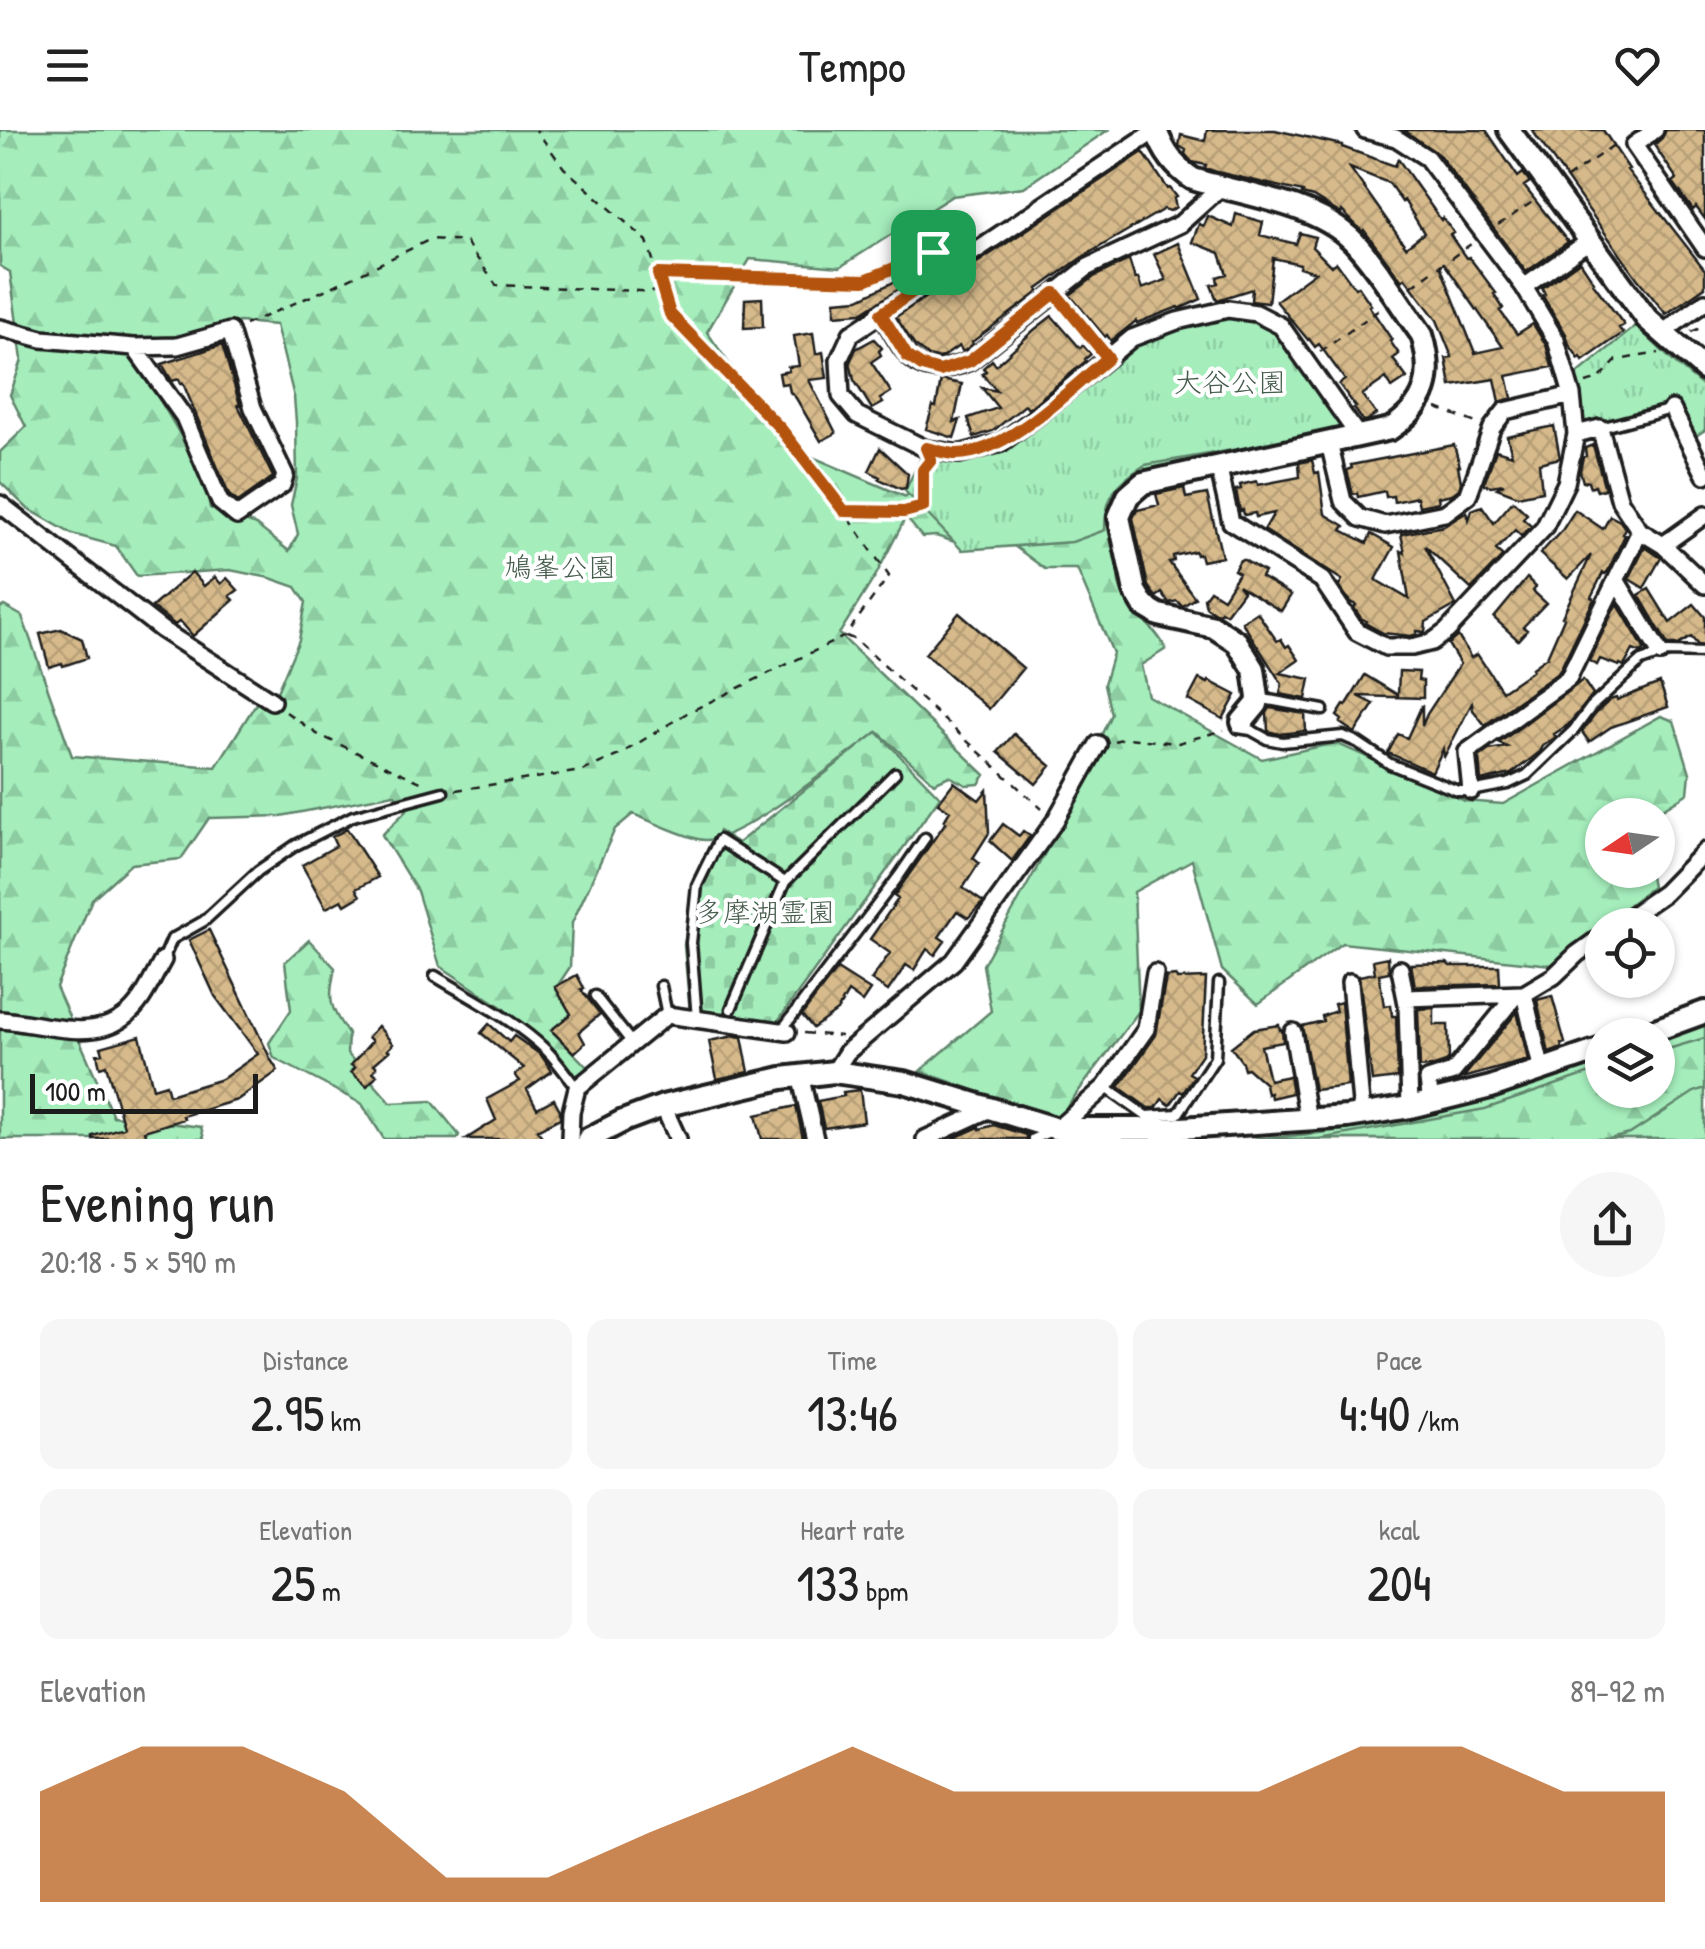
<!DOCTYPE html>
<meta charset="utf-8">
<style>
body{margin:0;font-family:"Patrick Hand","Klee One",sans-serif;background:#f6f6f6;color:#222;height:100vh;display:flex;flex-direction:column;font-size:38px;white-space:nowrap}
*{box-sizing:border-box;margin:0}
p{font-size:32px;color:#767676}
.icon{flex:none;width:55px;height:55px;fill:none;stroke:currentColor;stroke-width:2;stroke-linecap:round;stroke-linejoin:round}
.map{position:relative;height:1009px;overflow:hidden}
.panel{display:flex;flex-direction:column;background:#fff;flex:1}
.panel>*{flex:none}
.needle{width:65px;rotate:257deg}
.controls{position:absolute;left:1585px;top:668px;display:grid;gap:20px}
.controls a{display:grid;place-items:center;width:90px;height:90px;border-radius:50%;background:#fff;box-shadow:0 2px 8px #0004;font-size:50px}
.scale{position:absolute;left:30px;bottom:25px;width:228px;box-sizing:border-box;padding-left:10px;border:5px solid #1c1c1c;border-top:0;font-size:28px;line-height:35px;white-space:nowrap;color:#1c1c1c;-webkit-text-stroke:8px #fff;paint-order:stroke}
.pin{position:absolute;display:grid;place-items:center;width:85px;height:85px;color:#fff;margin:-42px;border-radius:20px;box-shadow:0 5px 15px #0006}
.round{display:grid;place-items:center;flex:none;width:105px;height:105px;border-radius:52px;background:#f6f6f6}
.overview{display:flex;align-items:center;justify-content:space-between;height:170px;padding:0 40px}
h1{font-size:55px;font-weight:600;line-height:75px}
.metrics{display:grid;grid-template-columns:repeat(3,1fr);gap:15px;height:170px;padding:10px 40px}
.metrics div{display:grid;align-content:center;border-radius:20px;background:#f6f6f6;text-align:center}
.metrics b{font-size:50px;font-weight:600}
.metrics small{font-size:28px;font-weight:400}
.metrics p{font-size:28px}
.chart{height:280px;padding:20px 40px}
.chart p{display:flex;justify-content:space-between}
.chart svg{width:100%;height:180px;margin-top:10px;fill:#b45309;opacity:.7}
header{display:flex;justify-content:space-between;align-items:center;height:130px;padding:0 40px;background:#fff;font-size:45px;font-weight:600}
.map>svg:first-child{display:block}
.green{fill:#a5eebc;stroke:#60856c;stroke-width:2.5}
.forest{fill:url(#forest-firs);stroke:#60856c;stroke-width:2.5;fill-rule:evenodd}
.cemetery{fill:url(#cemetery-stones);stroke:#60856c;stroke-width:2.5}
.park{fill:url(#park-tufts);stroke:#60856c;stroke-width:2.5}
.building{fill:url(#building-cross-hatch);stroke:#1c1c1c;stroke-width:2.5;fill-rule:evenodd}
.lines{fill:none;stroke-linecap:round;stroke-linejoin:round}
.service-casing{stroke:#1c1c1c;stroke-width:15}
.minor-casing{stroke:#1c1c1c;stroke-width:22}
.tertiary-casing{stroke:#1c1c1c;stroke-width:28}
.path{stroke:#1c1c1c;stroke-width:2.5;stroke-dasharray:8 8;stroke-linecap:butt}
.service{stroke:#fff;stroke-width:8}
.minor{stroke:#fff;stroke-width:15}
.tertiary{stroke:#fff;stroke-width:20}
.route-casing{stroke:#fff;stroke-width:20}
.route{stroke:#b45309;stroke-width:12}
.labels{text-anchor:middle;stroke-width:8;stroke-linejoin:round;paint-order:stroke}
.park-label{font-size:28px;fill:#455b4c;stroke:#fff}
</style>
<header><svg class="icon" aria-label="menu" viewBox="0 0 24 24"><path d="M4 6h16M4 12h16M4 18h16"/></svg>Tempo<svg class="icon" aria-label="heart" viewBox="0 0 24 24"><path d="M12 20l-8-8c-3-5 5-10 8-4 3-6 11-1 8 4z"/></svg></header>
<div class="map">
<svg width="1705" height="1009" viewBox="0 0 1705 1009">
<defs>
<pattern id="forest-firs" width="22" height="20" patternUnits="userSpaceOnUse" patternTransform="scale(2.5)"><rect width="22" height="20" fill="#a5eebc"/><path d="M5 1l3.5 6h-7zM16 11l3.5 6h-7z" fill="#8dcca1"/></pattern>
<pattern id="cemetery-stones" width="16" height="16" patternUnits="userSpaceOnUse" patternTransform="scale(2.5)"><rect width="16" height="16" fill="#a5eebc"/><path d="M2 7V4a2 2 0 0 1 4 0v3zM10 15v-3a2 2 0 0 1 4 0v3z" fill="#8dcca1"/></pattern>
<pattern id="park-tufts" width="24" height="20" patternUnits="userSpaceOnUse" patternTransform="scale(2.5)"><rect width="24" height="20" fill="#a5eebc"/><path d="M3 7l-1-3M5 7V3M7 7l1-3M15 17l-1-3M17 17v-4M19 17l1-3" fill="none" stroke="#8dcca1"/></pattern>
<pattern id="building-cross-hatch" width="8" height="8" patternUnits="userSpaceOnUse" patternTransform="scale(2.5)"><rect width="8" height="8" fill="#d6ba8b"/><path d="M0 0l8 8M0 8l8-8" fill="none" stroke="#b79f77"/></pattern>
</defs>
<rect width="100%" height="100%" fill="#fff"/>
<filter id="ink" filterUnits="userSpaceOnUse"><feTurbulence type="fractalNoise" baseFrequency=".01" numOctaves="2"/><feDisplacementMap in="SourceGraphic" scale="20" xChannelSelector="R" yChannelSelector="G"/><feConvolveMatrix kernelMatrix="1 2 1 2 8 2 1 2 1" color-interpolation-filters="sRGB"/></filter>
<g filter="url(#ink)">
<path class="green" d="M1705,895V1009H1254C1288,1006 1322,1004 1355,998C1440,983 1521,960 1602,931V960H1658V911Z"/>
<path class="forest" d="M0,0H1108L1024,57L952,66L840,137L750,129L707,202L783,311L796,320L906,367L924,324L1340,300L1142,341C1103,366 1108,391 1116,431C1118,441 1118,454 1122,463C1130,481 1156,497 1166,519L1141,535L1148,566L1262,629L1336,613L1465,671L1503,674L1661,586L1674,591L1690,643L1688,663L1653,685H1602V740H1649L1652,757L1551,835L1342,813L1258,874L1222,840L1192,730L1134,762L1139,881L1059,987L1032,981L920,941L991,881L983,835L1060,696L1111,584L1104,554L1113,523L1077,439H1045L1006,410L961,414L936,406L922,407L906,387L876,445L839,504L985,645L979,654L966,655L949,646L934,653L878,602C843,627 746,708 707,710C693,711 649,690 633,684L615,699L596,741L572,793L570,837L556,858L572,884L553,902L591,941L582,950L575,949L503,878L440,836L417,761L382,705L407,680L394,664L281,686L209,688L181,729L131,734L92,769L56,857L113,986L201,997L204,1009H0V478L4,476L22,486L72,626L216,637L257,572L274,569L299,510L306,472L296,457L270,448L230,440L137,446L116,416L72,404L27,378L0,352V322L26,297L10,265L22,230L10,142L0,136ZM239,192L276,195L294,267L296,292L297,348L291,375L298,404L289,421L256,395L210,378L204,345L131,221V210L195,205Z
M309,810L335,838C328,872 329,875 348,904L347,923L391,973L432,971L459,1005L457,1009H384L362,974L274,928L269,913L291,880L285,832Z
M1705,908V958L1694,962L1630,1004L1609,1009H1319L1485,979L1602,939V960H1658V922Z"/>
<path class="cemetery" d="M877,602L940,667L775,895L690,883L684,815L694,756L719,701L738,713Z"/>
<path class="park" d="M1232,185L1247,186L1278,202L1345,295L1342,301L1145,335C1116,353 1105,366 1105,400L1072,412L962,420L905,361L924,321L977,327L1154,204Z
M1636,196L1676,234L1705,258V300L1694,307L1675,272L1589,296L1583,291L1576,245Z"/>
<path class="building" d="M1207,0H1275L1342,15V17L1395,36L1398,29L1441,90L1443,88L1454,103L1450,105L1466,128L1469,127L1496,163L1494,164L1503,178L1500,181L1517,204L1533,194L1546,215L1552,237L1507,246L1512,268L1500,272L1495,249L1451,256L1446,228L1452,227L1437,190L1405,148L1402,151L1364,100L1363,102L1342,81L1341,84L1313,67L1302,64L1303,62L1217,42L1205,38L1206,35L1192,32L1185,24L1186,20L1179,16L1181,5L1205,11ZM1350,38L1389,53L1402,72L1404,70L1424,103L1406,117ZM1444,133L1503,217L1475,223L1440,135Z
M1404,0H1486L1518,47L1523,43L1530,52L1524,56L1568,112L1526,142L1440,26Z
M1532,0H1603L1629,39L1627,40L1705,140V157L1666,184L1637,148Z
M1666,0H1705V89L1696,77L1693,80L1673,52L1677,49L1654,15L1662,8Z
M1143,22L1168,59L1170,58L1177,67L1174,69L1176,77L1170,81L1164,79L1081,128L1038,159L1040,161L972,212L973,214L963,222L959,216L943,227L937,228L928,226L914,215L896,187Z
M1236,84L1263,92L1260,105L1296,114L1300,103L1315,107L1312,117L1331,136L1336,132L1355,158L1358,156L1371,175L1369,176L1392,210L1390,211L1399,224L1393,229L1407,248L1392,258L1386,248L1362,265L1376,284L1368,290L1363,291L1354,278L1356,277L1339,254L1345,250L1319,214L1315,217L1309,209L1308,210L1276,171L1315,142L1299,137L1300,134L1273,128L1268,173L1251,171L1252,159L1217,170L1211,155L1218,153L1217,147L1227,144L1220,123L1192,112L1199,94L1204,96L1208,86L1233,97Z
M928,87L937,108L934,110L936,114L921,121L909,96Z
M1178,113L1201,169L1179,179L1178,177L1137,193L1136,191L1111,211L1107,205L1105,207L1070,165L1094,147L1129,130L1135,149L1138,148L1142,159L1166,150L1154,124Z
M1580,131L1594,152L1593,153L1624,195L1619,198L1623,203L1583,231L1581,227L1579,229L1569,214L1566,204L1545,170L1543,165L1545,164L1542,158Z
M902,148L905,154L902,157L861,183L835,185V171L859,169Z
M762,168L763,197L744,198L745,169Z
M1052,186L1080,218L1083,215L1091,224L1085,229L1086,231L1028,279L1025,275L993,301L974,307L968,288L998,278L982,258L997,261L982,244L986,241L983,238L992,230L996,235L1034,200Z
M813,203L816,224L823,222L827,248L809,250L836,303L821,311L796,268L790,262L788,253L781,254L779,243L789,241L788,237L799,236L794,206Z
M874,209L882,218L879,221L881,225L871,232L891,262L880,269L883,273L872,279L854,250L850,232L856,219Z
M222,215L240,275H238L273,347L238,372L229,365L183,253L181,254L179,249L172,251L162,234Z
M941,250L962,254L954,292L960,290L954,308L926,299L933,276L936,277Z
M1554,296L1560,328L1539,333L1542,361L1518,366L1497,358L1504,354L1491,356L1484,354L1496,320L1512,325L1507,306Z
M1454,315L1460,336H1458L1461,352L1459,359L1452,364L1438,367L1439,372L1419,376L1417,367L1394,372L1393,366L1386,367L1385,361L1358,367L1357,363L1353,364L1347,340L1352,338L1351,335Z
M1593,315L1605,359L1597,361L1595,355L1590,357L1588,351L1583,352L1580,341L1583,327L1586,326L1585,318Z
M880,318L908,344L906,358L901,359L879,349L880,347L869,341Z
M1312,330L1315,343L1319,342L1325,384L1345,396L1342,400L1367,413L1371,404L1394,417L1376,450L1409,469L1401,421L1405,423L1401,404L1444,396L1467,382L1469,390L1472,380L1482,376L1494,393L1513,371L1527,384L1523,389L1531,396L1521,406L1515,400L1496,420L1503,426L1471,459L1425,416L1456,475L1426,492L1425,502L1417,501V504L1411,506L1383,503L1365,493L1366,491L1361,488L1354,478L1356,475L1350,472L1339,456L1342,450L1264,400L1274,383L1256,387L1255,383L1244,385L1243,380L1240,381L1236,360L1241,359L1240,355L1257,351L1258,355L1300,347L1299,333Z
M1184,358L1186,368L1207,364L1222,427L1202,431L1200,424L1196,425L1195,421L1173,426L1174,431L1169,432L1195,468L1183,476L1177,471L1169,473L1162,463L1156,467L1148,456L1133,388L1137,380L1159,375L1156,364Z
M1575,380L1603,399L1610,386L1620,391L1625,398L1622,404L1625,405L1608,441L1605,444L1603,443L1591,467L1594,469L1559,542L1485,595L1473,580L1472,573L1444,627L1443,619L1432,642L1388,623L1398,604L1407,608L1422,575V596L1427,584L1460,534L1448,514L1458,506L1471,528L1477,524L1502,561L1533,540L1532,538L1547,527L1564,488L1562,487L1591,425L1568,449L1540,424L1563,399Z
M1645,417L1661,428L1644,458L1629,449Z
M1240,430H1244L1264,442L1261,447L1291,465L1281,481L1238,455L1243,461L1226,484L1221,481L1219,484L1215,483L1206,477L1204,468L1210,460L1223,468L1239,443L1234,440Z
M192,442L204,456L215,447L221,454L227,448L238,460L230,466L234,470L193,506L180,491L175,495L152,477Z
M1527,448L1536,457L1533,461L1546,473L1523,497L1527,500L1518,510L1494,488Z
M1649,459L1670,493L1694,474L1705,487V516L1698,515L1691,507L1678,515H1668L1639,465Z
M1617,473L1645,520L1641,523L1633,520L1624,536L1620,534L1619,536L1600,529L1597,535L1589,531Z
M1257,482L1277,511L1281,509L1286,517L1289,515L1299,530L1280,543L1310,549L1306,569L1280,564L1282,554L1242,492Z
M959,483L1023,538L989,579L925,524Z
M61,499L82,509L87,528L63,536L62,533L49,537L40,504Z
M1399,541L1419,542L1418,550L1423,551V568L1358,566L1374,574L1355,603L1340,593L1342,590L1337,586L1344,575L1346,576L1365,545L1398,565Z
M1199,549L1208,553L1209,551L1236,565L1223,589L1188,570Z
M1583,550L1593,565L1568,595L1554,604L1556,607L1543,616L1540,622L1511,644L1481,651L1479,627L1489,620L1507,617L1499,613Z
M1660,553L1668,577L1611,597L1589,612L1582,602L1597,582L1610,570L1616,568L1617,570Z
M1270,578L1305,584L1306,601L1279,604L1268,601L1267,583Z
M1014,604L1051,636L1036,654L998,622Z
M954,652L979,670L987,660L989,703L973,728L979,733L963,758L983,772L968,788L957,781L939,807L945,811L935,825L927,819L914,840L906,835L888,861L871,850L890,823L870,809L898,769L894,766L946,692L944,691L950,681L938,673Z
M1003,694L1019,706L1023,701L1030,706L1012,731L990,711Z
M347,699L378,747L356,759L360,766L345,775L342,770L326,778L302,735L336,716L332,707Z
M209,800L271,930L278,941L237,970L183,986L184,989L144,1001L146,1007L93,1009V1006L124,997L106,935L100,937L97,924L103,923L101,917L140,906L153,958L166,954L169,965L222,949L258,924L215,866L189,810Z
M1388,827L1389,842L1379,844L1384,876L1391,875L1392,886H1396L1398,948L1372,951L1359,846L1375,843L1373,830Z
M1447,833L1450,836H1499L1500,854L1415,856L1411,834Z
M837,839L870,860L862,872L848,862L837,881L813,898L802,885Z
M577,845L584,858L581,860L600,884L579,902L585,913L574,923L551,900L571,884L555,857Z
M1176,846L1177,849L1206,848L1202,924L1189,943L1194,946L1183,963L1180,961L1170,975L1162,969L1156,978H1148L1119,957L1156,905L1166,847Z
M1552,866L1565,913L1561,914L1562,918L1549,923L1537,870Z
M1341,872L1348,956L1314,960L1302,896L1323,891L1322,886L1336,881L1334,874Z
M1434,878V895H1448L1449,929L1446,932L1431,937L1420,938L1418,879Z
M1517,882L1528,930L1463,948Z
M489,894L509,912L514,906L541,925L552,941L527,959L537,978L554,969L560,980V988L537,1000L544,1009H466L496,990L487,969L520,951L515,945L524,938L481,903Z
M1279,895L1280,900L1282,899L1283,912L1261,916L1269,950L1289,946L1292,963L1271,968L1270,963L1267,964L1265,954L1247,938L1244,939L1242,932L1231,917L1254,899Z
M378,896L393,914L387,920L389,921L374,934L377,937L373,942L377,945L367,956L351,942L355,938L351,935L372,911L368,907Z
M734,906L742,907L749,942L717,949L709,911Z
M860,960L864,992L824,998L818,971L844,966L843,962Z
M796,976L803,1009H762L756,985Z
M994,995L1026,1005V1009H952L979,997L980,999Z"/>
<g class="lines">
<g class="service-casing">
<path id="service" d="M1600,298L1672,279
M1258,568L1323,580
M1238,598L1251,600L1267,609L1282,612L1343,606L1357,612L1390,634L1458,661H1471L1508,654L1527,645L1574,600L1591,577L1641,531L1667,522L1705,523
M163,830L172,809L204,791L258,741L296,715L353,686L443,662
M435,846C473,869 515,890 547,921C558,932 567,946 577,958
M661,856L667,885
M595,866L632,913
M731,879L785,752L895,643
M697,889L691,813L697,755L719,710L785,752
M781,901L899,746L925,708
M1105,957L1146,986L1178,984L1215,928L1219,853
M1033,1009L1049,1002"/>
</g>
<g class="minor-casing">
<path id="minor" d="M1156,0L851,204L839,230L841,266L857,285L926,319L959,324L1001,313L1037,286L1132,208L1177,191L1228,179L1256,183L1281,196L1359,307
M1655,0L1634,15L1705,118
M1524,157L1589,111
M881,183C906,225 915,254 970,231L1088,137L1180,94L1220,58
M0,198L42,209L134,217L184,287L220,372L237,386L282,355L285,345L253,278L230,201L177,216L134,217
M1662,203L1705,172
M1672,279L1705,345
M1576,304L1600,298L1620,371L1640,401L1663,415L1705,455
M1329,313L1343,371L1360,388L1385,395L1445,383L1468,366L1492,298L1505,281L1572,265
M1218,335L1231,392L1322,450L1357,502L1386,517H1412L1432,512L1447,501L1544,398L1566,353L1576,304L1572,265L1556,210L1524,157L1427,28L1396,8L1365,0
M0,374L162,500L272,571
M1663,415L1705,385
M1617,451L1660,523
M1471,661L1467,622L1568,549L1640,401
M1618,795L1664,763L1705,721
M1400,839L1407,874L1410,977
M1350,852L1362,985
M1406,868L1522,864
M0,890C38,892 89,912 123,888C142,875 152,849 163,830
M1293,902L1308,990
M1542,941L1524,864L1554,846L1577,824L1602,806
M834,942L847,922L954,831L1055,691L1098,614
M800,945L815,1009
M1431,973L1428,950L1453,942L1516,865
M663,976L678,1009
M1057,999L1105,957L1146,899L1155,843
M570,1009L571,982L577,958L667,885L787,902
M925,1009L990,979"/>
</g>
<g class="tertiary-casing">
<path id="tertiary" d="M1156,0C1163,21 1174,37 1193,49C1245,66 1321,73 1358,116C1382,143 1401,176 1422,205C1435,247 1427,275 1390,299L1143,353L1128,366L1119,387L1135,461L1144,476L1159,485L1214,497L1237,512L1254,539L1258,568L1257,574L1242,592
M1509,0L1647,189L1705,240
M1642,905L1705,882
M588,1009L623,991L663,976L782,948L834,942L904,952L1057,999H1166L1347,987L1410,977L1491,957L1602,919"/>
</g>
<path class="path" d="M1567,48L1618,12
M1498,95L1537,69
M660,145L865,150L933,122L939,127
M1412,156L1471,114
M1064,175L1097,215
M245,195L336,155L431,109L465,111L496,155L663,162
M1691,202L1705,196
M1320,222L1383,177
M1586,253L1599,249L1617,230L1659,223
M1437,278L1476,293
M845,381L904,382L923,377V341L927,335
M846,506L856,510L1042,679
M286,582L317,604L425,654
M1114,611L1126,608L1178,613L1224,600
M456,660L582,641L619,625L687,583L845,506L889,446L844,381L781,299L670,184L647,111L564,38L536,0
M804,903L841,906"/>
<use href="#service" class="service"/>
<use href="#minor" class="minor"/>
<use href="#tertiary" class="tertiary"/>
</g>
</g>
<g class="lines" filter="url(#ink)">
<g class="route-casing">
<path id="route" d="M933,122L950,136L881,184L907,226L922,236L940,241L970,231L1055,163L1108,228C1070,259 1007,324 957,324C947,324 936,320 926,318L931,330L923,340V377L904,382L844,381L781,299L670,184L658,144L865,150Z"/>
</g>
<use href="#route" class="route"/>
</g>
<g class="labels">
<g class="park-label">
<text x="1230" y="262">大谷公園</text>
<text x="560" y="447">鳩峯公園</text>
<text x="765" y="792">多摩湖霊園</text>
</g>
</g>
</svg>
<div class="controls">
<a><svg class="needle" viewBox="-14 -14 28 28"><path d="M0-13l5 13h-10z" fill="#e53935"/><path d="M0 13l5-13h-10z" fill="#767676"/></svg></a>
<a><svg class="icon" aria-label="locate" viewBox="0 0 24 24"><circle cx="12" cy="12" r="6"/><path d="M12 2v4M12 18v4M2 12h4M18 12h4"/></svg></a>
<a><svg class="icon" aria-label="layers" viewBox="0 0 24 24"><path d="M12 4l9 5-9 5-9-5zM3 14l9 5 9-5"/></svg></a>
</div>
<div class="scale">100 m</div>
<div class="pin" style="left:933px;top:122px;background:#1e9e55"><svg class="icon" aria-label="arrive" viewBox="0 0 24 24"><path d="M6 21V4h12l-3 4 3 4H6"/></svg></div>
</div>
<section class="panel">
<div class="overview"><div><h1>Evening run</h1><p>20:18 · 5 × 590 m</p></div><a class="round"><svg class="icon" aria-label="share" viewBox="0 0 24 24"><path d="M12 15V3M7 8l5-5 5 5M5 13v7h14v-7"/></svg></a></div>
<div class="metrics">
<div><p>Distance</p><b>2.95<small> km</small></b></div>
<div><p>Time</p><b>13:46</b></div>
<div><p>Pace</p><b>4:40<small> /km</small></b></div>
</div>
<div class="metrics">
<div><p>Elevation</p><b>25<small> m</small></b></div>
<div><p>Heart rate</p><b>133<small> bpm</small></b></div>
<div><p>kcal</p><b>204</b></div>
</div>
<div class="chart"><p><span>Elevation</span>89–92 m</p>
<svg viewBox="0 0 160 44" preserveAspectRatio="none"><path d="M0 44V17L10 6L20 6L30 17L40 38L50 38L60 27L70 17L80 6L90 17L100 17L110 17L120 17L130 6L140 6L150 17L160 17V44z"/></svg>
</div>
</section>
